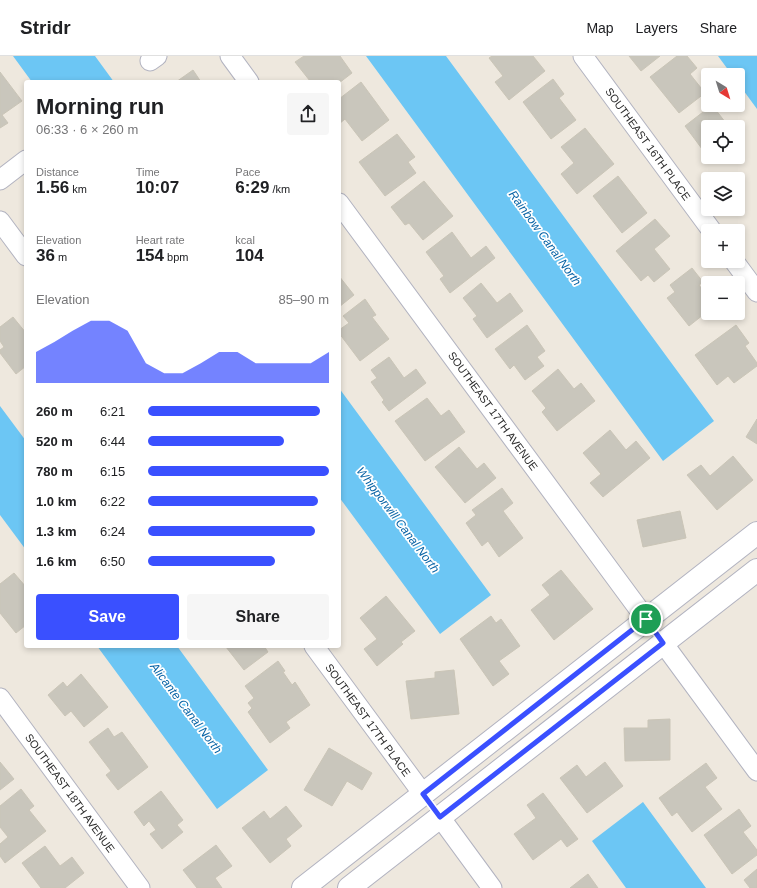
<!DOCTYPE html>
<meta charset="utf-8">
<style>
body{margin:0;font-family:Arial,sans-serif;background:#f6f6f6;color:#202124;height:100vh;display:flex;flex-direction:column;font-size:15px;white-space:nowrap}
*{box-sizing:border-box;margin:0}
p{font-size:13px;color:#757577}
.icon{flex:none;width:22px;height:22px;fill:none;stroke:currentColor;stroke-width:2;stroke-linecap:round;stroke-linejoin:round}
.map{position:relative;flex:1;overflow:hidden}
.drawer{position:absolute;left:24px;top:24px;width:317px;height:568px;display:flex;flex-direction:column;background:#fff;border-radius:4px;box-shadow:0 2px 6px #0003}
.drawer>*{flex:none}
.needle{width:26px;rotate:142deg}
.buttons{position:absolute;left:701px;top:12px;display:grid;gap:8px}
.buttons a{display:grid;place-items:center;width:44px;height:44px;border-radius:4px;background:#fff;box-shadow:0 2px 6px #0003;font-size:20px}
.pin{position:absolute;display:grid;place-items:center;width:34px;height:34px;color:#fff;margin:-17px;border:2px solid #fff;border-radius:50%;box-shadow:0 1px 4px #0007}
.round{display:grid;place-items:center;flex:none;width:42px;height:42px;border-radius:4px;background:#f6f6f6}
.head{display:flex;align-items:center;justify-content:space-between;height:68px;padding:0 12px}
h1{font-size:22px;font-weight:800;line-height:30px}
.stats{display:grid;grid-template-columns:repeat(3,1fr);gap:6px;height:68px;padding:4px 12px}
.stats div{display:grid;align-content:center}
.stats b{font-size:17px;font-weight:800}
.stats small{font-size:11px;font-weight:400}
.stats p{font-size:11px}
.chart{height:112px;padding:8px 12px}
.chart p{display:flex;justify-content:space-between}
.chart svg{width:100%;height:72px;margin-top:4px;fill:#3a50ff;opacity:.7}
.cta{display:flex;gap:8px;margin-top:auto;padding:8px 12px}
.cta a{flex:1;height:46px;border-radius:4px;background:#3a50ff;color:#fff;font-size:16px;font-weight:800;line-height:46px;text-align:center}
.cta a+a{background:#f6f6f6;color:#202124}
ul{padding:0 12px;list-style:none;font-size:13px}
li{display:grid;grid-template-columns:64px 48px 1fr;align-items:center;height:30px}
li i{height:10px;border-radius:5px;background:#3a50ff}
header{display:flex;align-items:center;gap:24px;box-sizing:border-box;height:56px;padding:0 20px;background:#fff;border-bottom:1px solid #e0e0e0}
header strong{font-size:19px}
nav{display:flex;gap:22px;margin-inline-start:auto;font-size:14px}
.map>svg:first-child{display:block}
.water{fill:#6cc6f4}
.building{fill:#c9c6bc;stroke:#cac5b7}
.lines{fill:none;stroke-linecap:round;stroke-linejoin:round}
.street-casing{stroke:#b2b3c0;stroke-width:21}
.secondary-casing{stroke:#b2b3c0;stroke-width:24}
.street{stroke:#fff;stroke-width:19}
.secondary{stroke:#fff;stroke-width:22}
.route-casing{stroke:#fff;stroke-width:8}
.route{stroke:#3a50ff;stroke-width:5}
.labels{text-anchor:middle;stroke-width:3.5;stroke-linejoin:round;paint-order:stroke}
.street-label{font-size:11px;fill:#2c2c2c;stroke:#fff}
.water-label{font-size:12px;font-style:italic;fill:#0763a5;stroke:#fff}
</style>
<header>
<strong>Stridr</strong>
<nav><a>Map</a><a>Layers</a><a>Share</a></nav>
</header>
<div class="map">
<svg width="757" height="832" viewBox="0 0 757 832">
<rect width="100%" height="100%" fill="#eee8de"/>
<path class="water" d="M13,0H95L114,26H32Z
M366,0H446L714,365L663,405Z
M718,0H757V53L738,27V19H732Z
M339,332L491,539L440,578L339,441Z
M0,350L26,385V494L0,459Z
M97,590H177L268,714L217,753Z
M643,746L706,832H626L592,785Z"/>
<path class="building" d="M304,0H340L352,17L339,27L309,26L310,25L295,6Z
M492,0H533L545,15L509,44L495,26L503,20L489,2Z
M629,0H660L641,15Z
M677,0H687L697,12L690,18L705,37L679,57L650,21Z
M193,14L201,26H176Z
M0,16L22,45L2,59L8,67L0,72Z
M553,23L564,38L559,42L576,64L551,83L523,46Z
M361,26L389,64L362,85L345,63L339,68V43Z
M712,49L729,71H708V101L685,70Z
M585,72L614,108L577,138L561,118L574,107L561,91Z
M397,78L415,101L408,106L416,117L385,140L359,106Z
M618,120L647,157L622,177L593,140Z
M424,125L453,160L423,184L409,167L405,169L391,151Z
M655,163L670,180L654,193L670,213L654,226L648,219L641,225L616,195Z
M452,176L471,202L486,190L495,202L450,237L440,223L444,220L426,196Z
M692,212L703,226L699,229L708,242V255L689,270L667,242L675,236L670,229Z
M339,220L354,239L339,251Z
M481,227L497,247L510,237L523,255L487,282L473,263L477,260L463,242Z
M365,243L376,259L372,261L389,283L360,305L339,277V274L349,267L343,260Z
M13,261L26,277V310L16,318L0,297V294L4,291L0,285V271Z
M527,269L545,295L537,301L544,310L525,324L514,309L510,313L495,293Z
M736,269L749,287L745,290L757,307V310L734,327L728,320L717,329L695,299Z
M389,301L404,322L416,313L426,327L389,355L382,346L384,344L371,326L377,322L371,314Z
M558,313L574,333L581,327L595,345L557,375L542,356L546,352L532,335Z
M427,342L441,360L449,354L465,376L425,405L395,365Z
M757,363V388L746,381Z
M610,374L626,394L636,385L650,402L603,441L590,427L601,418L583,397Z
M459,391L477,413L484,407L496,422L465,447L435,411Z
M733,400L753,424L717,454L687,419L701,409L710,420Z
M502,432L513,447L503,455L523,482L499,501L488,485L482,490L466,467L476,459L472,454Z
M680,455L686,482L643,491L637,464Z
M561,514L593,553L554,584L531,554L550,539L542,529Z
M14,517L26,531V569L16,577L0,557V528Z
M386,540L415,575L401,586L403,588L377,610L364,593L377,583L360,562Z
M491,560L496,567L501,563L520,590L499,605L509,618L493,630L460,583Z
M228,590H264L268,596L244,614L226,591Z
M278,605L285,615L283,616L292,629L295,626L310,649L286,666L290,672L270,687L248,656L252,652L248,647L254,642L245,630Z
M454,614L459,658L411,663L406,625L435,622V616Z
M81,618L108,651L84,671L71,655L65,660L48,639L63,626L67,631Z
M670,663V704L625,705L624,672H648V664Z
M108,672L114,681L122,676L148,711L118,734L106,719L111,715L89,686Z
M329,692L372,717L362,734L347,725L332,750L304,734Z
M0,706L14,723L0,734Z
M605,706L623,730L587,757L560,722L577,709L586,721Z
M706,707L717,722L705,731L722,753L692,776L677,756L672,760L659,742Z
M21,733L34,750L29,754L46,775L5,807L0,800V788L8,781L0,771V750Z
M161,735L183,764L177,769L183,776L162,793L150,778L156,774L149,765L144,770L134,756Z
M543,737L578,783L567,791L561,783L533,804L514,778L536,762L527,749Z
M286,750L302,770L286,783L291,790L270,807L242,772L264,755L270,763Z
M739,753L751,770L743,776L757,794V799L732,818L704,779Z
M216,789L232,810L215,822L222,832H197L183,814Z
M45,790L60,810L72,801L84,817L65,832H41L22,807Z
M757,813V832H750L744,824Z
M588,818L598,832H570Z"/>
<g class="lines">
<g class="street-casing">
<path id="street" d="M230,0L249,26
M583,0L712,175
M150,5L157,0
M0,124L26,104
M339,147L646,563
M0,165L26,200
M734,205L757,236
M663,587L757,715
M314,590L423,738
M0,642L140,832
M440,761L492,832"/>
</g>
<g class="secondary-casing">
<path id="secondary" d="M303,832L757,477
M349,832L757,514"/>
</g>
<use href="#street" class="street"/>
<use href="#secondary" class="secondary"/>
</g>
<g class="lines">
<g class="route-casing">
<path id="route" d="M646,563L663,587L440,761L423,738Z"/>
</g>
<use href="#route" class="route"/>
</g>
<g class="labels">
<g class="street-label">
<text transform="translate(648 88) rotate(54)" y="4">SOUTHEAST 16TH PLACE</text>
<text transform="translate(493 355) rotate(54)" y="4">SOUTHEAST 17TH AVENUE</text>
<text transform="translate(368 664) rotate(54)" y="4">SOUTHEAST 17TH PLACE</text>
<text transform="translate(70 737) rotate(54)" y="4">SOUTHEAST 18TH AVENUE</text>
</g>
<g class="water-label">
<text transform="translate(545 182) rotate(54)" y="4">Rainbow Canal North</text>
<text transform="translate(398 464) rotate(53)" y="4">Whipporwill Canal North</text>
<text transform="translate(186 652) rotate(53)" y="4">Alicante Canal North</text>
</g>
</g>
</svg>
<div class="buttons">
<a><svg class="needle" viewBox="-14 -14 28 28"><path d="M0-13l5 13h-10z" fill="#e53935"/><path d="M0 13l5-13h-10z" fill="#757577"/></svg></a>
<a><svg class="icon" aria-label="locate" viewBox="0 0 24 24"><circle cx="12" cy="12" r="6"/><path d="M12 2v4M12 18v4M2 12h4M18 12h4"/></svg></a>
<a><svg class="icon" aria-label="layers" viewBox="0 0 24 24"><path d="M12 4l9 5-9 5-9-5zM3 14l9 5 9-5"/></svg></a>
<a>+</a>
<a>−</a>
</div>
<div class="pin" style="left:646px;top:563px;background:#1e9e55"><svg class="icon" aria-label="arrive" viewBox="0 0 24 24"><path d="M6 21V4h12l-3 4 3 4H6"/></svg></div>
<section class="drawer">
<div class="head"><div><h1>Morning run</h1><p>06:33 · 6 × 260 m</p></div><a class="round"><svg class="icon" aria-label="share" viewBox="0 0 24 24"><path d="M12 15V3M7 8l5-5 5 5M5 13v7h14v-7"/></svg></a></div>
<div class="stats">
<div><p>Distance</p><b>1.56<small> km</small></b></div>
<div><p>Time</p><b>10:07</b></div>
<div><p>Pace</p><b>6:29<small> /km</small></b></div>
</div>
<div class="stats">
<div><p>Elevation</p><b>36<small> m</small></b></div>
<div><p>Heart rate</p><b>154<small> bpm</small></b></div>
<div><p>kcal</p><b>104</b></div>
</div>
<div class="chart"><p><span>Elevation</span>85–90 m</p>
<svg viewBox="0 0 160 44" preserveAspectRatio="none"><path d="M0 44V25L10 19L20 12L30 6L40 6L50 12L60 32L70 38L80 38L90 32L100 25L110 25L120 32L130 32L140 32L150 32L160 25V44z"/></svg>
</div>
<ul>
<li><b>260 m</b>6:21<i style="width:95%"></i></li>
<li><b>520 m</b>6:44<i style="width:75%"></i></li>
<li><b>780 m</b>6:15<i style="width:100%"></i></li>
<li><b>1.0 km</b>6:22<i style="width:94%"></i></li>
<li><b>1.3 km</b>6:24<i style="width:92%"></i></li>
<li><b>1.6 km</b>6:50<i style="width:70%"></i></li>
</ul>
<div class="cta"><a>Save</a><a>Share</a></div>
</section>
</div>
